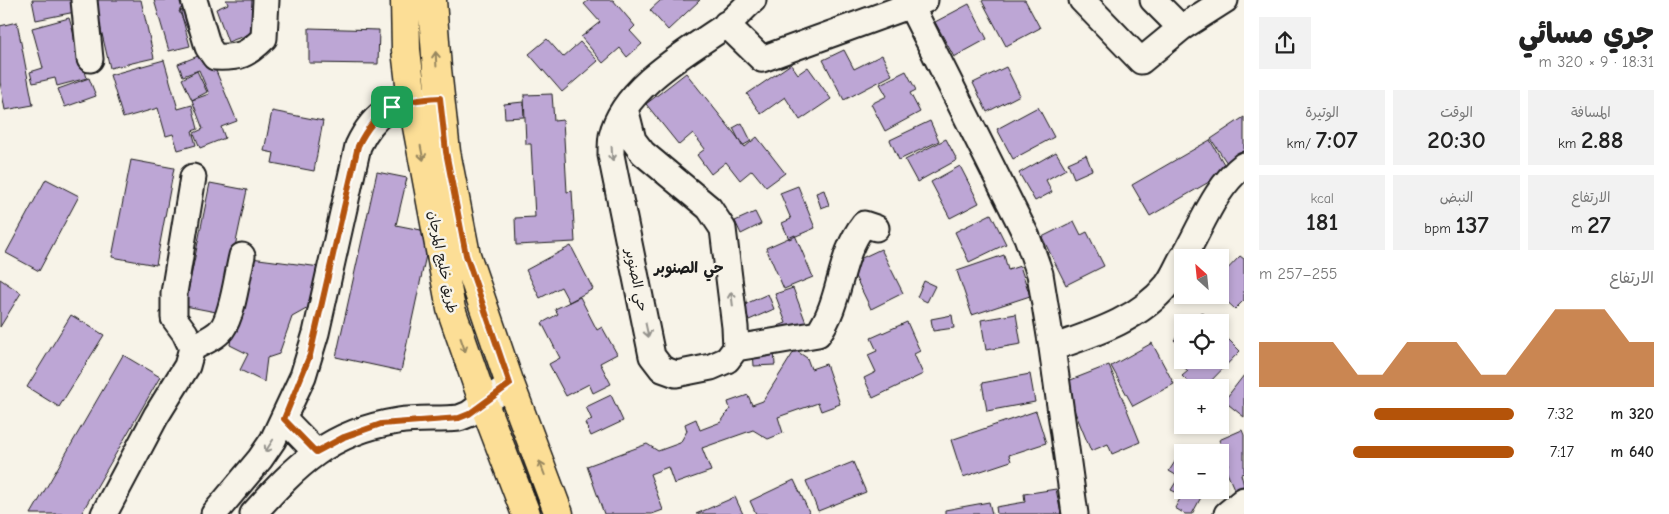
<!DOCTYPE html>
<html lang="ar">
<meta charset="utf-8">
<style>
body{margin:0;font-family:"Comic Neue","Playpen Sans Arabic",sans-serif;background:#f2f2f2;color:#222;direction:rtl;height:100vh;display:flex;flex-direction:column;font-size:19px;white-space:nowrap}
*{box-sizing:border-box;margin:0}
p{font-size:16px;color:#767676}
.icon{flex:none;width:28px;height:28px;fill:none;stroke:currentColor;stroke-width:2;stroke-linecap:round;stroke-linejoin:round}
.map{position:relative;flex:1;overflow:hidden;direction:ltr}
.side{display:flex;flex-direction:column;background:#fff;width:425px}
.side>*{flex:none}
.needle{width:32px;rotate:333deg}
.fabs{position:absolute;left:1174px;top:249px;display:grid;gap:10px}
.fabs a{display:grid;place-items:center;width:55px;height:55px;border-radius:0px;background:#fff;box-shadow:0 2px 8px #0003;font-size:25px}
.pin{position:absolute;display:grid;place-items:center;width:42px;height:42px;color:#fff;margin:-21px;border-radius:10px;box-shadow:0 2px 8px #0006}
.round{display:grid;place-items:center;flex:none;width:52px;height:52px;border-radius:0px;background:#f2f2f2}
.overview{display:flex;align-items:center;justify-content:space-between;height:85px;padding:0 15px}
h1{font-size:28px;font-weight:800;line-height:38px}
.metrics{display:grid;grid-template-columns:repeat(3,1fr);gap:8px;height:85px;padding:5px 15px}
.metrics div{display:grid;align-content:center;border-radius:0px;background:#f2f2f2;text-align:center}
.metrics b{font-size:25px;font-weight:800}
.metrics small{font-size:14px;font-weight:400}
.metrics p{font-size:14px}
.chart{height:140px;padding:10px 15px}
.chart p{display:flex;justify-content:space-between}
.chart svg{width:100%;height:90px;margin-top:5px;fill:#b45309;opacity:.7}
ul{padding:0 15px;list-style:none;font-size:16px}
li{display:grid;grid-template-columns:80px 60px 1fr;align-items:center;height:38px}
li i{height:12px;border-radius:6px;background:#b45309}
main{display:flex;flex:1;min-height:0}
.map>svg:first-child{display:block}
.building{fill:#bda6d5;stroke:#1c1c1c}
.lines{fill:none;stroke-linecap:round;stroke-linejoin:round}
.minor-casing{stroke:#1c1c1c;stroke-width:29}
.major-casing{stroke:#1c1c1c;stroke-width:31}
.minor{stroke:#f7f3e8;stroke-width:25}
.major{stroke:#fcde96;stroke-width:28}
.oneway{stroke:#97875f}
.oneway2{stroke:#94928c}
.route-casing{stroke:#fff;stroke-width:10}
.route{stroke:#b45309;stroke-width:6}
.labels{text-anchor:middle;stroke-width:5;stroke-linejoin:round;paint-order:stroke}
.street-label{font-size:14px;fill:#1c1c1c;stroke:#f7f3e8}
.neighbourhood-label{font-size:15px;font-weight:bold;fill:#1c1c1c;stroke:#f7f3e8}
</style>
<main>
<section class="side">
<div class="overview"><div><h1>جري مسائي</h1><p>18:31 · 9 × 320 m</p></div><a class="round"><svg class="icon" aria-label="share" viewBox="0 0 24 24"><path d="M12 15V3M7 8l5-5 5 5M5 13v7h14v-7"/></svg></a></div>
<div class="metrics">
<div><p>المسافة</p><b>2.88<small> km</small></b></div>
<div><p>الوقت</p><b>20:30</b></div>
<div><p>الوتيرة</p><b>7:07<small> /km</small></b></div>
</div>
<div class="metrics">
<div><p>الارتفاع</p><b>27<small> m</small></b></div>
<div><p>النبض</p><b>137<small> bpm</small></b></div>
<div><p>kcal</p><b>181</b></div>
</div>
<div class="chart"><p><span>الارتفاع</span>255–257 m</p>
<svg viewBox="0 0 160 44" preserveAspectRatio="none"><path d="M0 44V22L10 22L20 22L30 22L40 38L50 38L60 22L70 22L80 22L90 38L100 38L110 22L120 6L130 6L140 6L150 22L160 22V44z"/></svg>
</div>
<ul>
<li><b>320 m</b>7:32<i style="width:55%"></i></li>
<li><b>640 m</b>7:17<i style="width:63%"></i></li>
</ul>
</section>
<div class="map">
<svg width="1244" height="514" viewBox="0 0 1244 514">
<rect width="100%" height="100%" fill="#f7f3e8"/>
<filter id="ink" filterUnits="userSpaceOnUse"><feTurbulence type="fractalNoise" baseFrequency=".02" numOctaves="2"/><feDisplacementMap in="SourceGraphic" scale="10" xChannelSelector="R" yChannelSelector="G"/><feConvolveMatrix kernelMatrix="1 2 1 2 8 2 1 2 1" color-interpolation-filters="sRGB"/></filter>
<g filter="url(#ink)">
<path class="building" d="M32,0H72L75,12L36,20Z
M94,0H141L154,58L110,68Z
M154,0H188L189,6L180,9L190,46L169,51Z
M226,0H252L263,29L228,42L216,9L228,4Z
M589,0H613L635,26L630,31L642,44L627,57L620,48L603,63L581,37L600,22L584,4Z
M661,0H700L668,30L650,10Z
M984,0H1025L1040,28L1006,46L982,1Z
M969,4L987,39L954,57L935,22Z
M185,9L194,43L179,11Z
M69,18L87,78L57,86L55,78L33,83L30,72L43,68L32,28Z
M17,22L33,105L5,110L0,82V26Z
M309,28L379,30L378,64L309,63Z
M547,39L563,57L580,42L598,61L562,92L529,54Z
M844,50L854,69L882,55L892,75L844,100L823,60Z
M208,52L237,121L221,127L225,138L200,148L194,133L203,129L192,100L209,94L199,70L183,76L178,64Z
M164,60L178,109L192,105L198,129L192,131L196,145L178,150L173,134L166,136L158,108L123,118L110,75Z
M791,64L798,74L808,67L831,99L800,120L785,97L761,114L747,94Z
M1006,67L1020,95L987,112L973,83Z
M197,71L207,92L192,100L182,79Z
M906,71L916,90L910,93L920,112L885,131L871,104L887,96L880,84Z
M686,73L745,147L757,137L785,173L766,187L752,170L740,180L726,162L711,174L697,155L705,149L693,133L679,145L646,104Z
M89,78L96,96L65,107L58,89Z
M552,94L554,121L563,120L567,192L572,191L575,242L516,245L515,218L535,217L531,144H526L524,95Z
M523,102L524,117L505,118L504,104Z
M1038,107L1054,137L1013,159L997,129Z
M272,111L323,121L314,171L272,163L274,153L264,151Z
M1244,117V156L1229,166L1211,139Z
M930,121L939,141L899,160L890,140Z
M742,123L751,141L742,146L733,128Z
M946,139L957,160L917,182L905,160Z
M1210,140L1228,171L1150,216L1132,185Z
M1056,152L1066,169L1046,180L1052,192L1035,201L1019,173Z
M1086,155L1092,170L1074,178L1068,163Z
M131,160L174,168L156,265L112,257Z
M960,166L979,203L950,218L931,182Z
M377,172L407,178L396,225L431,232L401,371L336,357Z
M46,179L79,196L39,271L6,253Z
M210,183L247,190L221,313L185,306Z
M798,186L815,228L789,239L782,223L791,219L780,193Z
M824,190L829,205L821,208L816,193Z
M755,212L761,224L741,234L735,221Z
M991,214L1006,244L969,262L955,232Z
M1074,221L1081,235L1087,232L1104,266L1066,285L1042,237Z
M795,235L813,277L784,289L766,248Z
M571,246L593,289L569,302L561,287L540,298L526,270Z
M881,249L903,293L871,309L849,264Z
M1004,255L1008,270L1020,266L1030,296L972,315L957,271Z
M1240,256L1244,259V300L1235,309L1220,295V277Z
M251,258L320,267L310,307L292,317L279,354L267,358L264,382L240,370L248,354L230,345L235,302Z
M0,279L21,293L0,327Z
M924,281L935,286L927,302L917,297Z
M793,288L808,328L782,337L778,326L786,323L775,294Z
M768,294L774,309L749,320L743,305Z
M580,297L597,330L602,327L617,354L600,363L611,384L593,393L589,384L566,396L549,364L560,358L542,323L558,314L555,309Z
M1202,312L1212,322H1191Z
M1016,314L1021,344L986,350L981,320Z
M71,315L104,335L59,407L27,387Z
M952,315L954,328L933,331L931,319Z
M907,322L920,351L914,354L923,374L873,398L864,378L876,372L868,355L877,351L871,338Z
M1182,331V348L1174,340Z
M1220,331L1240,351L1204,388H1194L1182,376L1188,371L1176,360L1182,354V360H1220Z
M1152,343L1174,384L1133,406L1111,366Z
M774,350L775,365L754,366L753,351Z
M795,350L807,358L811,369L826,364L840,404L821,411L818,403L778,417L783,433L768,439L753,430L702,448L711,471L674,484L668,467L650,474L663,510L652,514H604L587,466L647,444L658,451L680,443L687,431L685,424L696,419L700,430L721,422L730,409L728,402L748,395L752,405L763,401Z
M123,355L160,377L81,514H31Z
M1109,365L1140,442L1112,454L1108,444L1091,451L1063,383Z
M1030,374L1035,402L987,411L982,383Z
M1244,375V417L1224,401Z
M611,395L623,421L591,436L585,423L592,420L586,407Z
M1036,411L1046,443L1009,455L1011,461L963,477L951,440Z
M1242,430L1244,435V473L1241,474L1244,486L1235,491L1224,466L1229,464L1219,440Z
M1182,447L1193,451L1182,452V460L1178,458Z
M1176,460L1182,463V490H1205L1192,514H1185L1175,508L1182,495L1171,490L1179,477L1169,471Z
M853,462L866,492L818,511L806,481Z
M794,480L810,514H756L750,501Z
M1056,489L1061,514H997L996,507L1025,502L1024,494Z
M735,497L743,514H696Z
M989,502L992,514H945V510Z"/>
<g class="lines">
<g class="minor-casing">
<path id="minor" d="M84,0L90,59
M194,0L208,47L215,57C240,58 247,55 264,38L266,0
M1082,0L1141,61L1181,28L1153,0
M911,6L1027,237L1040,274L1052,348C1092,334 1139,320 1167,285C1173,277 1177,267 1182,258
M726,24L762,59L925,0
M1181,28L1225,0
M625,108L633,140L643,153L709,208L723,229L735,327L736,348L727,360L711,367L676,374L662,369L652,356L611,155C611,149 611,142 612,136C623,88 687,52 725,26C735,18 744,8 753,0
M1183,258C1202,226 1214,188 1244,165
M192,348C201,343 215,338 222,329C233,314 237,276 242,256
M736,348L818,334C842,301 838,257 864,224L876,228
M1052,348L1075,514
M284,419L316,452
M104,514L156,416L187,366L192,348L185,333L174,318V293L193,177
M214,514L260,459L273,440L303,376L316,333L358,146C374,112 395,100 432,99
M253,514C297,465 329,432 398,421C418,418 439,420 459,418L469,414L510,384
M1227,514L1244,500"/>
</g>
<g class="major-casing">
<path id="major" d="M405,0L406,50L412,100L451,309L484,404L526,514
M432,0L437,69L446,152L466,255L510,384L559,514"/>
</g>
<use href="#minor" class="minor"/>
<use href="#major" class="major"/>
</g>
<defs><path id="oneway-shaft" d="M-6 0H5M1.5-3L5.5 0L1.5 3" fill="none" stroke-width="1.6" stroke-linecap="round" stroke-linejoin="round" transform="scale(1.25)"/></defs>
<g class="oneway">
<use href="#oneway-shaft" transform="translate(436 59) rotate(-93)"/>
<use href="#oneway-shaft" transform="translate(422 153) rotate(79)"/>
<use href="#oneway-shaft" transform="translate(463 345) rotate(71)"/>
<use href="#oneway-shaft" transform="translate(542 468) rotate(-111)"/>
</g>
<g class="oneway2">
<use href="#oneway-shaft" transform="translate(612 154) rotate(87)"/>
<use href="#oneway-shaft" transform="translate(732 299) rotate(-97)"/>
<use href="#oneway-shaft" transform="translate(647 330) rotate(78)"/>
<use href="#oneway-shaft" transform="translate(269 446) rotate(123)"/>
</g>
</g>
<g class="lines" filter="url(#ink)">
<g class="route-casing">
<path id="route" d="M440,98L446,152L466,255L510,384L469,414L459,418L381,424L344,437L316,452L284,419L310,355L358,146C377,107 399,100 440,98Z"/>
</g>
<use href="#route" class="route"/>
</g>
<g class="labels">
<g class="street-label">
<text transform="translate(443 262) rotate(79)" y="5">طريق خليج المرجان</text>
<text transform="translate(637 280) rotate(78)" y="5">حي الصنوبر</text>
</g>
<g class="neighbourhood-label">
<text x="689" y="273">حي الصنوبر</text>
</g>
</g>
</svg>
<div class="fabs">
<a><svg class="needle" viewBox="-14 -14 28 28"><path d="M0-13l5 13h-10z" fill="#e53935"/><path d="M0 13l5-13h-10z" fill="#767676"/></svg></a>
<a><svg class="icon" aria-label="locate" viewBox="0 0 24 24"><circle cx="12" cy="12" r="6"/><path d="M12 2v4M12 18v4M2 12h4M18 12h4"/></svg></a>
<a>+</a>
<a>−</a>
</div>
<div class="pin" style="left:392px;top:107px;background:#1e9e55"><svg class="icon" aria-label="arrive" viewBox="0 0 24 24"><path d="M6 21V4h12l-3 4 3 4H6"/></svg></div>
</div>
</main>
